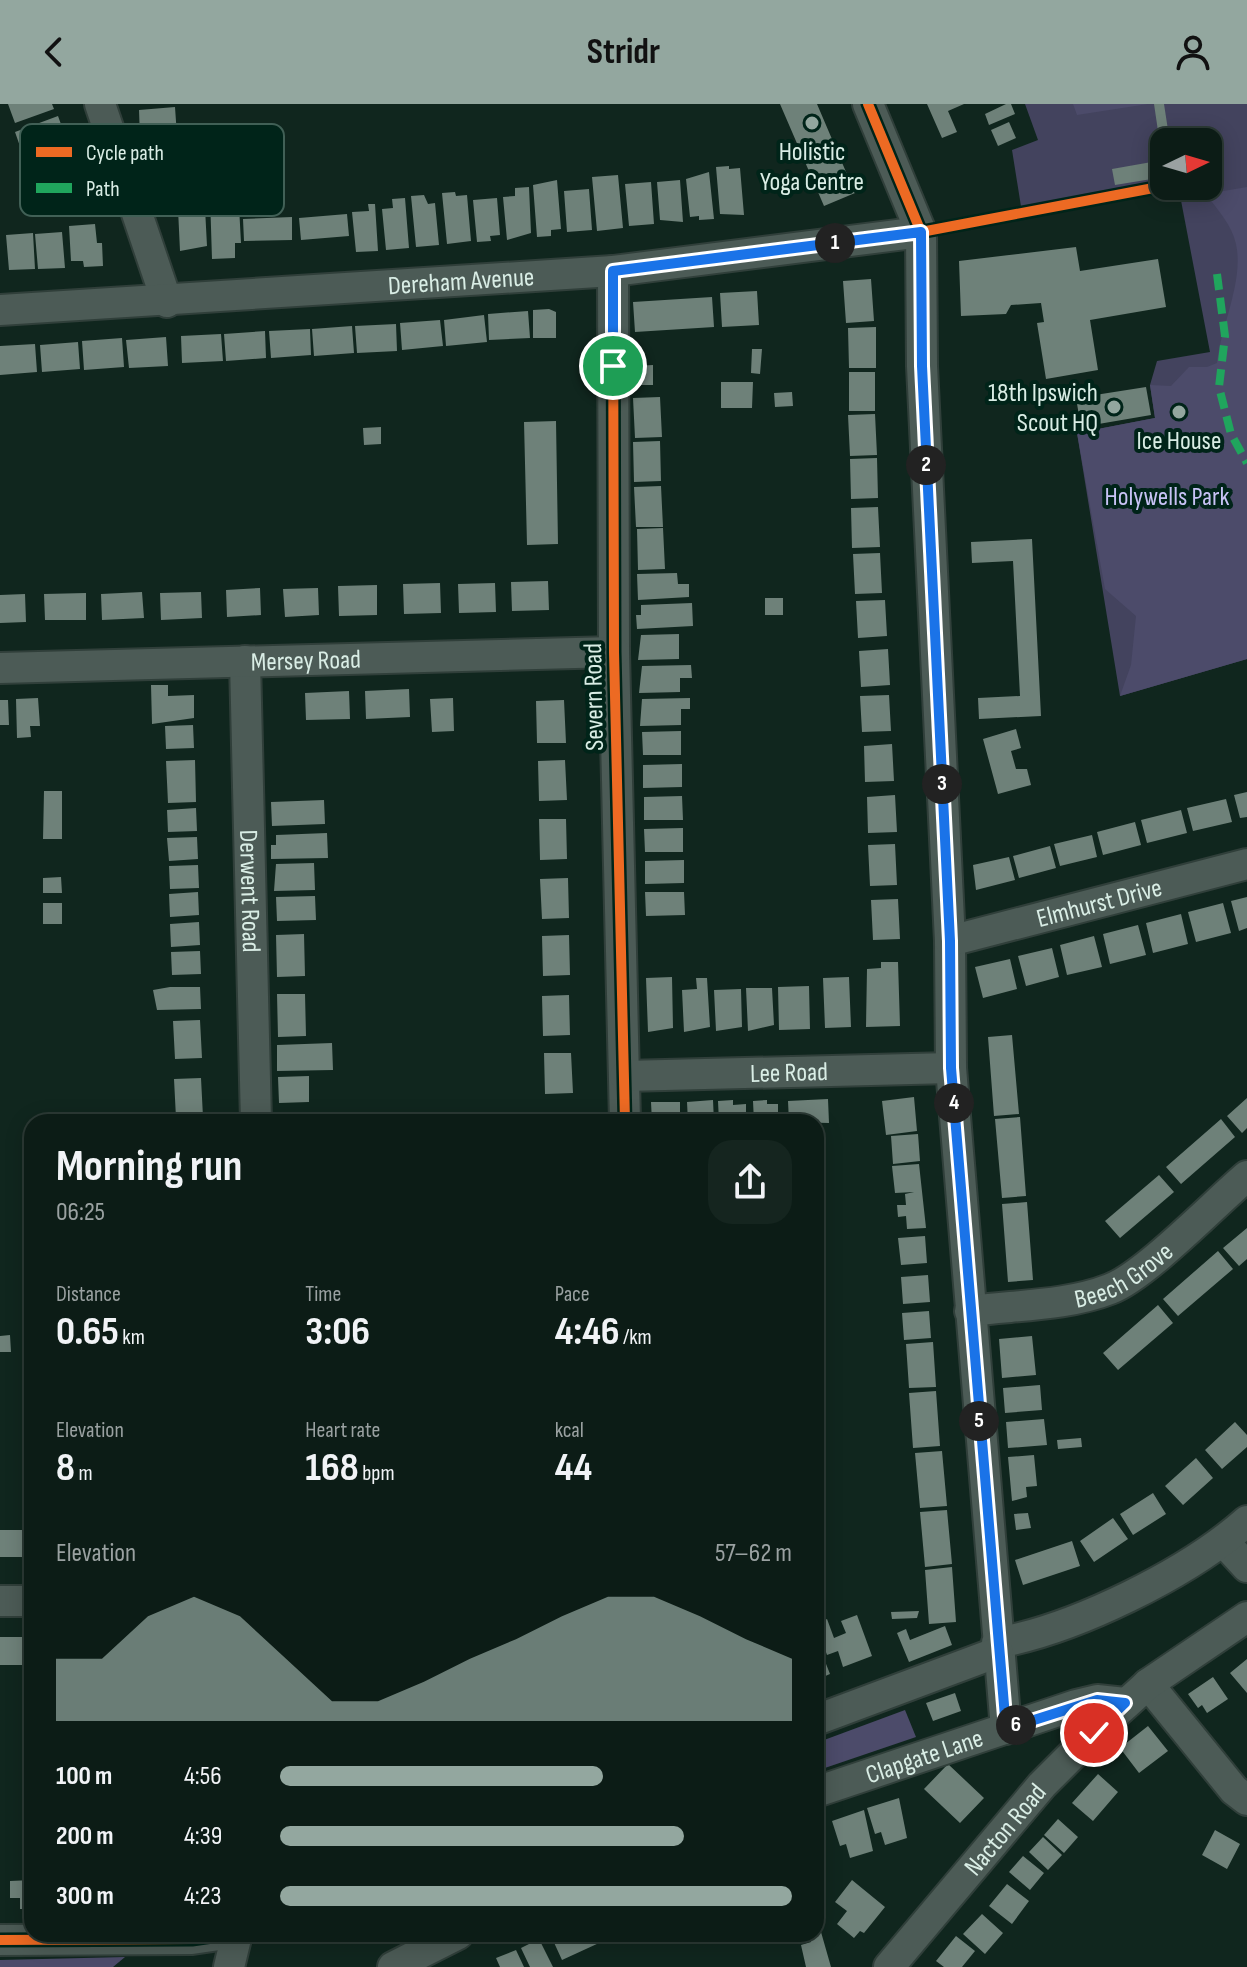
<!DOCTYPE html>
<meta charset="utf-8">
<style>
body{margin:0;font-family:"Sofia Sans Condensed",sans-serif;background:#15251f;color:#f1f3f6;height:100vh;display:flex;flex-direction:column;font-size:30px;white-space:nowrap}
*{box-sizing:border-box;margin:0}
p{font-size:26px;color:#9aa1a1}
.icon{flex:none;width:44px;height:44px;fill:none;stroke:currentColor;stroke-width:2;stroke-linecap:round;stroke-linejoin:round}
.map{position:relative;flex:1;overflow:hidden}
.drawer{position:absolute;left:24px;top:1010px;width:800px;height:828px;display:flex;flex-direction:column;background:#0c1c16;border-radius:24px;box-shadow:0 4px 20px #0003,0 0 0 2px #2c3a35}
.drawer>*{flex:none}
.needle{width:52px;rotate:85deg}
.tools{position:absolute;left:1150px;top:24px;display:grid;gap:16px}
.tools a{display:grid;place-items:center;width:72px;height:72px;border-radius:16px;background:#0c1c16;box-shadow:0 4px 20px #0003,0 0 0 2px #2c3a35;font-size:40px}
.pin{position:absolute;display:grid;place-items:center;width:68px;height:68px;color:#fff;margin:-34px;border:4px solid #fff;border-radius:50%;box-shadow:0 2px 8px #0007}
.km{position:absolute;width:40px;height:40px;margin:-20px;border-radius:50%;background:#222;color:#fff;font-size:22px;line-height:40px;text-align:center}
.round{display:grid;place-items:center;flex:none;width:84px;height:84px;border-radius:24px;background:#15251f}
.headline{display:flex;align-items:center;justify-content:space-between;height:136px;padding:0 32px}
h1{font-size:44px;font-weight:700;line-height:60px}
.metrics{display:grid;grid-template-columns:repeat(3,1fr);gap:12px;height:136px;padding:8px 32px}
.metrics div{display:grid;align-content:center}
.metrics b{font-size:40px;font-weight:700}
.metrics small{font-size:22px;font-weight:400}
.metrics p{font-size:22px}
.chart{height:224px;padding:16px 32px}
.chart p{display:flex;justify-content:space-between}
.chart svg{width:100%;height:144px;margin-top:8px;fill:#93a79f;opacity:.7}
ul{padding:0 32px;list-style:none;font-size:26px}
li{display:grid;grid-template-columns:128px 96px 1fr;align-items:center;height:60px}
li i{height:20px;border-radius:10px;background:#93a79f}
header{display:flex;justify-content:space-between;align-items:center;height:104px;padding:0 32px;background:#93a79f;color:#111;font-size:36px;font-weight:700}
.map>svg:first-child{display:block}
.green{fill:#43435e;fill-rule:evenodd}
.forest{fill:#4c4b6a}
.building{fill:#6e8179}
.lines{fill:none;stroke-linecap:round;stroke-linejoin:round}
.minor-casing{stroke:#303f3a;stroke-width:34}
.minor{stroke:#4c5b56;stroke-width:30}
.quiet{stroke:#20a55d;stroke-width:8;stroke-dasharray:16 8;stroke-linecap:butt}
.cycleway-casing{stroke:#002419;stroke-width:15}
.cycleway{stroke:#ed6a23;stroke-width:10}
.route-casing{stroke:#fff;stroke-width:16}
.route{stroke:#1a73e8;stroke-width:10}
.poi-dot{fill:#93a79f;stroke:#002419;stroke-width:3}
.labels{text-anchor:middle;stroke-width:8;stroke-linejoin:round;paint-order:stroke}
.poi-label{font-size:26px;fill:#d9ede5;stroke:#002419}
.street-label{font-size:26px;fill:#d9ede5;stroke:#002419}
.park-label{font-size:26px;fill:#c7c2f5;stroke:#002419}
.key{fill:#002419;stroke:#416056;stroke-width:2}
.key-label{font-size:22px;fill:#d9ede5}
</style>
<header><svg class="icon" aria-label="back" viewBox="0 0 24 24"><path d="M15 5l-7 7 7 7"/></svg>Stridr<svg class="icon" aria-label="person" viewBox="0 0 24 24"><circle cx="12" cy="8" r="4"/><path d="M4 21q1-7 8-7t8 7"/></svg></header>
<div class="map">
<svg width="1247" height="1863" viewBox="0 0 1247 1863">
<rect width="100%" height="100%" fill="#10261e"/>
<path class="green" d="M1025,0H1247V555L1120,592L1077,329L1155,314L1150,281L1157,257L1210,248L1179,86L1023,115L1012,46L1038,36ZM1164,38H1208V82H1164Z"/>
<path class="forest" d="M1073,0H1148L1077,11Z
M1247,83V555L1120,592L1131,561L1136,512L1105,485L1077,329L1155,314L1150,281L1171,282L1189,263H1207L1217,259C1221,221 1244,177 1236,140C1232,121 1217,105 1206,90Z
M905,1606L916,1633L816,1667V1639Z
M125,1853L113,1863H0V1856Z"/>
<path class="building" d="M8,0H52L54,5L15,19Z
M780,0H817L855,89L824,102Z
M927,0H964L948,7L957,28L942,34Z
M1006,0H1011L1015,10L989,21L985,10Z
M1154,0H1164L1168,26L1158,27Z
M175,3L177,32L140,34L139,6Z
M58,12L70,45L49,53L45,43L23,51L15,28Z
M1009,18L1016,34L998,42L991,26Z
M1163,56L1164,73L1115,81L1112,65Z
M729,62V65L740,64L744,111L720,110L716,63Z
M709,68L714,115L699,116V112L690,113L686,75Z
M618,71L623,124L597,127L592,73Z
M557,76L561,125L551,126V132L537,133L533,81Z
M680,76L683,118L660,116L657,78Z
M651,78L654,120L629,122L625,80Z
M529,83L531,129L507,136L503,93L515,92V84Z
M589,85L592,126L567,128L564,87Z
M232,88L233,102H239L241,139H235V154L212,155L210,92Z
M455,88L456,92L467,91L471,137L447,140L442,89Z
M424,91L428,100L435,99L439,141L416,143L411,92Z
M405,94L409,144L386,146L382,105L393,104L392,95Z
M497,94L500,131L490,132L491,137L477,138L473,96Z
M368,100H375L378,147L356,148L352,108L369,107Z
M205,104L207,142L180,147L178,105Z
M347,110L349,132L301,136L299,114Z
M292,113V136L244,137L243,115Z
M95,120L97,139H102L103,162L84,163L83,157H71L69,122Z
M62,128L65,164L38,165L35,130Z
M33,129L35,165L9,166L6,131Z
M1076,143L1080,167L1158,155L1166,203L1090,216L1098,266L1046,275L1037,219L1044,218L1041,199L1011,201L1006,210L961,212L959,157Z
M871,175L874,217L846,219L843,177Z
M757,187L759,221L722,223L720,189Z
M712,193L714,223L635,228L633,198Z
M549,205L556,208V234H533V206Z
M528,207L530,234L489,236L488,210Z
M484,211L487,238L446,242L444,216Z
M440,216L443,242L402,246L400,219Z
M396,220L397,247L357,249L355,222Z
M352,222L354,249L314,252L312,225Z
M876,223V264H849L848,224Z
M310,225L311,251L271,254L269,227Z
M265,227L266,254L226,257L224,230Z
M221,230L223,257L182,259L181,232Z
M166,233L168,262L129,264L126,236Z
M122,234L124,263L84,266L82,237Z
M78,238L80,265L42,268L40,241Z
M35,240L37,268L0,271V242Z
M752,245H762L760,270L751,269Z
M653,261V281H635V262Z
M849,268H875V307H849Z
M721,278H753L752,304H721Z
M1146,283L1151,311L1081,323L1076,294Z
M792,288L793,302L775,303L774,289Z
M660,293L662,333L635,334L633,294Z
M875,310L877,351L850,352L848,311Z
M556,317L558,440L527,441L524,318Z
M381,323V340L364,341L363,324Z
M660,337L661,377L634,378L633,338Z
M877,354L878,394L851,395L850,355Z
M661,382L663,423H636L634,383Z
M878,403L880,443L852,444L851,404Z
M663,424L665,465L638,466L637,425Z
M1032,435L1041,612L979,615L978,594L1020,592L1013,457L972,459L971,438Z
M880,449L882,489L855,490L853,450Z
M677,469L678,480H689V493L638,496L637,470Z
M548,477L549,506L512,507L511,478Z
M440,479L441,509L404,510L403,480Z
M495,479L496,508L459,509L458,480Z
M377,481V511L339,512L338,482Z
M260,484L261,511L227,513L226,486Z
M318,484L319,511L285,513L283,485Z
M142,488L144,514L102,516L101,490Z
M201,488L202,514L161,516L160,489Z
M86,489V516H45L44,490Z
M25,490L26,518L0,519V491Z
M765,494H783V511H765Z
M885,496L887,532L858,534L856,497Z
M692,499L693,522L637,525L636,511H641V501Z
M679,530V555L638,556L641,531Z
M888,545L890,581L861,583L859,547Z
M691,561L692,574H680V588L639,589L642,562Z
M151,581H168V592L194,591V614L152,620Z
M409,585L410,613L366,615L365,587Z
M349,587L350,615L306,616L305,589Z
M889,591L891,627L862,628L860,592Z
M38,594L40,622H30L31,633L17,634L16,595Z
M453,594L454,627L432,628L430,595Z
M690,594V605H681V621L640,622L642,595Z
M0,596H8L9,621H0Z
M564,596L566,639H537L536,597Z
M193,621L194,644L166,645L165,622Z
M1016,625L1021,644L1011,647L1016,665H1027L1031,681L998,690L983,635Z
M681,627V651H643L642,628Z
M892,640L894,677L865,678L864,642Z
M195,656L196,698L168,699L166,657Z
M565,656L567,696L539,697L538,657Z
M682,660V683L643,684V661Z
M44,687H62V735H43Z
M1247,688V713L1240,714L1234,691Z
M895,691L897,728L868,729L867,693Z
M682,692L683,716H644V693Z
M1226,695L1232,718L1193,727L1187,704Z
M324,696L325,720L272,722L271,698Z
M196,704L197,727L168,728L167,706Z
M1181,706L1187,729L1147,739L1141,716Z
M539,715H566L567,755L540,756Z
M1135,718L1141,741L1103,751L1097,728Z
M683,724V748H645L644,725Z
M327,729L328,754L271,755V741H276V731Z
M1092,731L1097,753L1060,762L1054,740Z
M197,733L198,755L169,757L167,734Z
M895,740L897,781L870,782L868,741Z
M1050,742L1056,764L1019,774L1013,752Z
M1009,753L1015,776L976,786L973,761Z
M684,756V779L645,780V757Z
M314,759L315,786L274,787L276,760Z
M198,761L199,784L170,785L169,762Z
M61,773L62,789H43V774Z
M568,774L569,814L542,815L540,775Z
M198,788L199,811L170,813L169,790Z
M645,788H684L685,811L646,812Z
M315,792L316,816L277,817L276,793Z
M1247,793V824L1239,827L1231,797Z
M898,795L900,835L873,836L871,796Z
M43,799H62V820H43Z
M1223,799L1231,829L1196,838L1188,808Z
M1181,810L1188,840L1153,849L1146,819Z
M199,818L200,841L171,843L170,820Z
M1138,821L1146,851L1110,860L1103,830Z
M304,830L305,872L277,873L276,831Z
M569,831L570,871L543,872L542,832Z
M1094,832L1102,863L1067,871L1060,841Z
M1052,844L1059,873L1026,882L1018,852Z
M200,847L201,870L172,871L171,848Z
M1010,855L1017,885L983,894L975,863Z
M881,858H898L900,922L866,923L867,865L881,864Z
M672,873L673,924L648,928L646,874Z
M849,873L851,923L825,924L823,874Z
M696,874H707L710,923L684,928L682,886L697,885Z
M809,882L810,925L779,926L778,883Z
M170,883H200L201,905L157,906L153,886Z
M746,884H772L774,921L748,927Z
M741,885L742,923L716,927L714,886Z
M277,890H305L306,932L278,933Z
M569,891L570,931L543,932L542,892Z
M200,916L202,954L175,955L173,917Z
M1012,931L1019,1010L994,1012L988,933Z
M332,939L333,966L277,967V941Z
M544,949H571L573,989L545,990Z
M309,972V998L279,999L278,973Z
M201,974L203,1013L176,1014L174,975Z
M914,993L917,1027L886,1031L882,997Z
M1247,994V1024L1242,1029L1227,1012Z
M828,995L829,1019L789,1018L788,997Z
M713,996L714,1018H688L687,998Z
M733,996V1001L746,1000V1018H719L718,997Z
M767,996V1000H778V1018H754L753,997Z
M651,998H680V1018H652Z
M573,1008L574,1018H546V1009Z
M306,1009V1018H279V1010Z
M1020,1013L1026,1092L1002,1094L995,1015Z
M1221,1015L1235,1033L1181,1080L1166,1063Z
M918,1030L920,1057L893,1060L891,1032Z
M919,1060L926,1124L907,1125L906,1112L898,1113L897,1101H906L905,1090L914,1088L895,1089L892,1062Z
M1159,1071L1174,1088L1120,1134L1105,1117Z
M1027,1098L1033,1176L1008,1178L1002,1100Z
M1247,1124V1155L1239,1162L1223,1144Z
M925,1132L927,1159L901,1161L898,1134Z
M1218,1147L1233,1165L1178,1212L1163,1195Z
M928,1171L930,1198L903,1200L901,1173Z
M1158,1201L1173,1219L1118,1266L1103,1249Z
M929,1207L931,1234L904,1236L902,1209Z
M10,1231L11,1248H0V1232Z
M1032,1232L1036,1271L1002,1274L999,1235Z
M933,1238L936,1283L909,1284L906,1240Z
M1040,1281L1042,1306L1005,1309L1003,1284Z
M936,1287L940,1342L913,1344L909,1289Z
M1044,1315L1047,1341L1008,1344L1006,1318Z
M1235,1318L1247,1331V1343L1222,1365L1205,1346Z
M1081,1334L1082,1343L1058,1345L1057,1336Z
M942,1347L947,1402L920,1404L915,1349Z
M1034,1351L1037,1382L1026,1383L1027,1393L1012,1397L1008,1353Z
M1196,1354L1213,1374L1183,1401L1165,1382Z
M1153,1389L1166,1410L1133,1431L1120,1410Z
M947,1406L952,1460L925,1463L920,1408Z
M1028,1409L1031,1424L1016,1426L1014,1410Z
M1113,1414L1128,1435L1094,1458L1080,1437Z
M0,1426H32V1453H0Z
M1072,1437L1080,1462L1023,1481L1015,1456Z
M952,1463L956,1518L929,1520L925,1466Z
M919,1507L917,1514L892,1515L891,1508Z
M857,1511L872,1552L843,1563L838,1547L827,1551L816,1520L827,1515L834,1534L846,1529L841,1517Z
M945,1522L952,1541L909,1558L897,1529L906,1525L910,1536Z
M0,1533H24V1561H0Z
M819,1542L830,1570L816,1576V1543Z
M1247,1555V1589L1230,1569Z
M1213,1573L1228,1595L1207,1609L1202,1601L1198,1604L1188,1590Z
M955,1589L961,1607L933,1617L926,1599Z
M1148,1622L1168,1647L1139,1669L1120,1644Z
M948,1660L984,1694L960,1719L924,1685Z
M1098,1670L1118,1688L1093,1717L1072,1699Z
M899,1694L907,1734L885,1741L881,1728L875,1730L867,1704Z
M864,1706L873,1747L850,1754L846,1740L840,1742L832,1717Z
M1058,1715L1078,1733L1064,1749L1044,1731Z
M1215,1726L1240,1740L1227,1765L1202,1751Z
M1043,1733L1062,1751L1048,1766L1029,1748Z
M1023,1752L1044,1769L1030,1786L1009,1768Z
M32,1776V1805H20V1794H10V1777Z
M852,1776L885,1803L864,1829L860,1827L854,1834L837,1820L847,1807L835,1798Z
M1007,1780L1029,1797L1012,1820L989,1802Z
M982,1810L1003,1829L985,1850L963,1830Z
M816,1821H819L831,1863H806L801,1841L811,1838L808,1830H816Z
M555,1830H595L599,1839L562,1856L551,1832Z
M956,1832L975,1847L962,1863H944L936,1857Z
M539,1835L553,1863H530L521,1844Z
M516,1846L524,1863H500L496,1854Z"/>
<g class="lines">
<g class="minor-casing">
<g id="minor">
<path d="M100,0L167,198"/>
<path d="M868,0L921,128L922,262L950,837L951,964L1006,1625"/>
<path d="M613,167L614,548L625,1018"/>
<path id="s1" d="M0,206L613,167L921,128"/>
<path id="s2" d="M245,557L256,1018"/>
<path id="s3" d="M0,564L614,548"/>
<path id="s4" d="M950,837L1247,760"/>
<path id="s5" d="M625,972L951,964"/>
<path id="s6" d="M970,1207C1015,1201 1067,1202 1110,1185C1145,1172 1215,1099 1247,1072"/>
<path d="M1224,1438L1247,1463"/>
<path d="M0,1497H32"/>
<path d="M997,1539C1075,1525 1187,1470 1247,1417"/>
<path d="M1148,1580L1234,1686L1247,1696"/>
<path d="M816,1616L998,1548"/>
<path id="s7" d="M816,1688L1076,1601L1097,1596L1125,1599"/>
<path d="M0,1836L192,1835L226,1830"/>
<path d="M229,1863L237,1830"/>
<path d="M393,1863L458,1830"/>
<path id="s8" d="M889,1863L1042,1681L1094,1629L1148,1580L1247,1513"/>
</g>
</g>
<use href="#minor" class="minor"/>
<path class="quiet" d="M1217,170L1225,232L1219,283L1231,330L1247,359"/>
<g class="cycleway-casing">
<path id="cycleway" d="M868,0L921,128L922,262L950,837L951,964L1006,1625
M625,1018L614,548L613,167L921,128L1164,82
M0,1836L192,1835L226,1830"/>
</g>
<use href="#cycleway" class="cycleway"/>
</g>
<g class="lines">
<g class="route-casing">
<path id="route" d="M613,262V167L921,128L922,262L950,837L951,964L1006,1625L1097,1596L1125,1599L1094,1629"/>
</g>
<use href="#route" class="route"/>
</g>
<g class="poi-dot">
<circle cx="812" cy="19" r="8"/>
<circle cx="1114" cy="303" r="8"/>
<circle cx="1179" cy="308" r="8"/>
</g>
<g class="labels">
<g class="poi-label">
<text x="812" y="56">Holistic<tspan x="812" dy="30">Yoga Centre</tspan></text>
<text x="1098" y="297" text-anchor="end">18th Ipswich<tspan x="1098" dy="30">Scout HQ</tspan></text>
<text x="1179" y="345">Ice House</text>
</g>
<g class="street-label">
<text dy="9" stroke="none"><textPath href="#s1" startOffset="462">Dereham Avenue</textPath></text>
<text dy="9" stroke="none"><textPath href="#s3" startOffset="306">Mersey Road</textPath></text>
<text transform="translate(593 593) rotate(-91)" y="9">Severn Road</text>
<text dy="9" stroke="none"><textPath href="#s2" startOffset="230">Derwent Road</textPath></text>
<text dy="9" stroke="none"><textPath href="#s4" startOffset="154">Elmhurst Drive</textPath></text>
<text dy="9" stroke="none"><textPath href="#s5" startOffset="164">Lee Road</textPath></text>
<text dy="9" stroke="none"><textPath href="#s6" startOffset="160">Beech Grove</textPath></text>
<text dy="9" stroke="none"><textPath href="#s7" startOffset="114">Clapgate Lane</textPath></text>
<text dy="9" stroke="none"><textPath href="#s8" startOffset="180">Nacton Road</textPath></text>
</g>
<g class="park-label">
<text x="1167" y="401">Holywells Park</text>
</g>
</g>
<rect x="20" y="20" width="264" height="92" rx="12" class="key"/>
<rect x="36" y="43" width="36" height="10" fill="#ed6a23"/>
<rect x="36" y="79" width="36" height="10" fill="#20a55d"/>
<g class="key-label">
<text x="86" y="56">Cycle path</text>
<text x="86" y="92">Path</text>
</g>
</svg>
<div class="tools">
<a><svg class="needle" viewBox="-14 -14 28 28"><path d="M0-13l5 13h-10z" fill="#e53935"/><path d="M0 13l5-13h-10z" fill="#9aa1a1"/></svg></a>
</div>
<div class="pin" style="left:613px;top:262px;background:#1e9e55"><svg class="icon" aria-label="arrive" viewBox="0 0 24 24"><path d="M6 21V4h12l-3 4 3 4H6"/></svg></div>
<div class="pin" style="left:1094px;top:1629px;background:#d93025"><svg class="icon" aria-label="check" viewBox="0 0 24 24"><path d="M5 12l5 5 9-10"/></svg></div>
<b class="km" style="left:835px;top:139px">1</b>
<b class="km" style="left:926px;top:361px">2</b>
<b class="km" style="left:942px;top:680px">3</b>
<b class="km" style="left:954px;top:999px">4</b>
<b class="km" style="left:979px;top:1317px">5</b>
<b class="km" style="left:1016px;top:1621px">6</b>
<section class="drawer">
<div class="headline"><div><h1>Morning run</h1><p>06:25</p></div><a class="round"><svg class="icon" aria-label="share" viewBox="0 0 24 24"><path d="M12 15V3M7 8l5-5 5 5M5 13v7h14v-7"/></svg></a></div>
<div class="metrics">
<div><p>Distance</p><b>0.65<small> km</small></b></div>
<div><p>Time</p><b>3:06</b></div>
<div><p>Pace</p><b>4:46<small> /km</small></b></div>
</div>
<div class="metrics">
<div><p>Elevation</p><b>8<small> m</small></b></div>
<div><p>Heart rate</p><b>168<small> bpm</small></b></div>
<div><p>kcal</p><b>44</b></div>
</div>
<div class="chart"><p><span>Elevation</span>57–62 m</p>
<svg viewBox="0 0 160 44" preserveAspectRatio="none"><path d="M0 44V25L10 25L20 12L30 6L40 12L50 25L60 38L70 38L80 32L90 25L100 19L110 12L120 6L130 6L140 12L150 19L160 25V44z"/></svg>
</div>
<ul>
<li><b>100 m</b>4:56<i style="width:63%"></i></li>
<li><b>200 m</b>4:39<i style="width:79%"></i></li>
<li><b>300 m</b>4:23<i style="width:100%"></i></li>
</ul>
</section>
</div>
